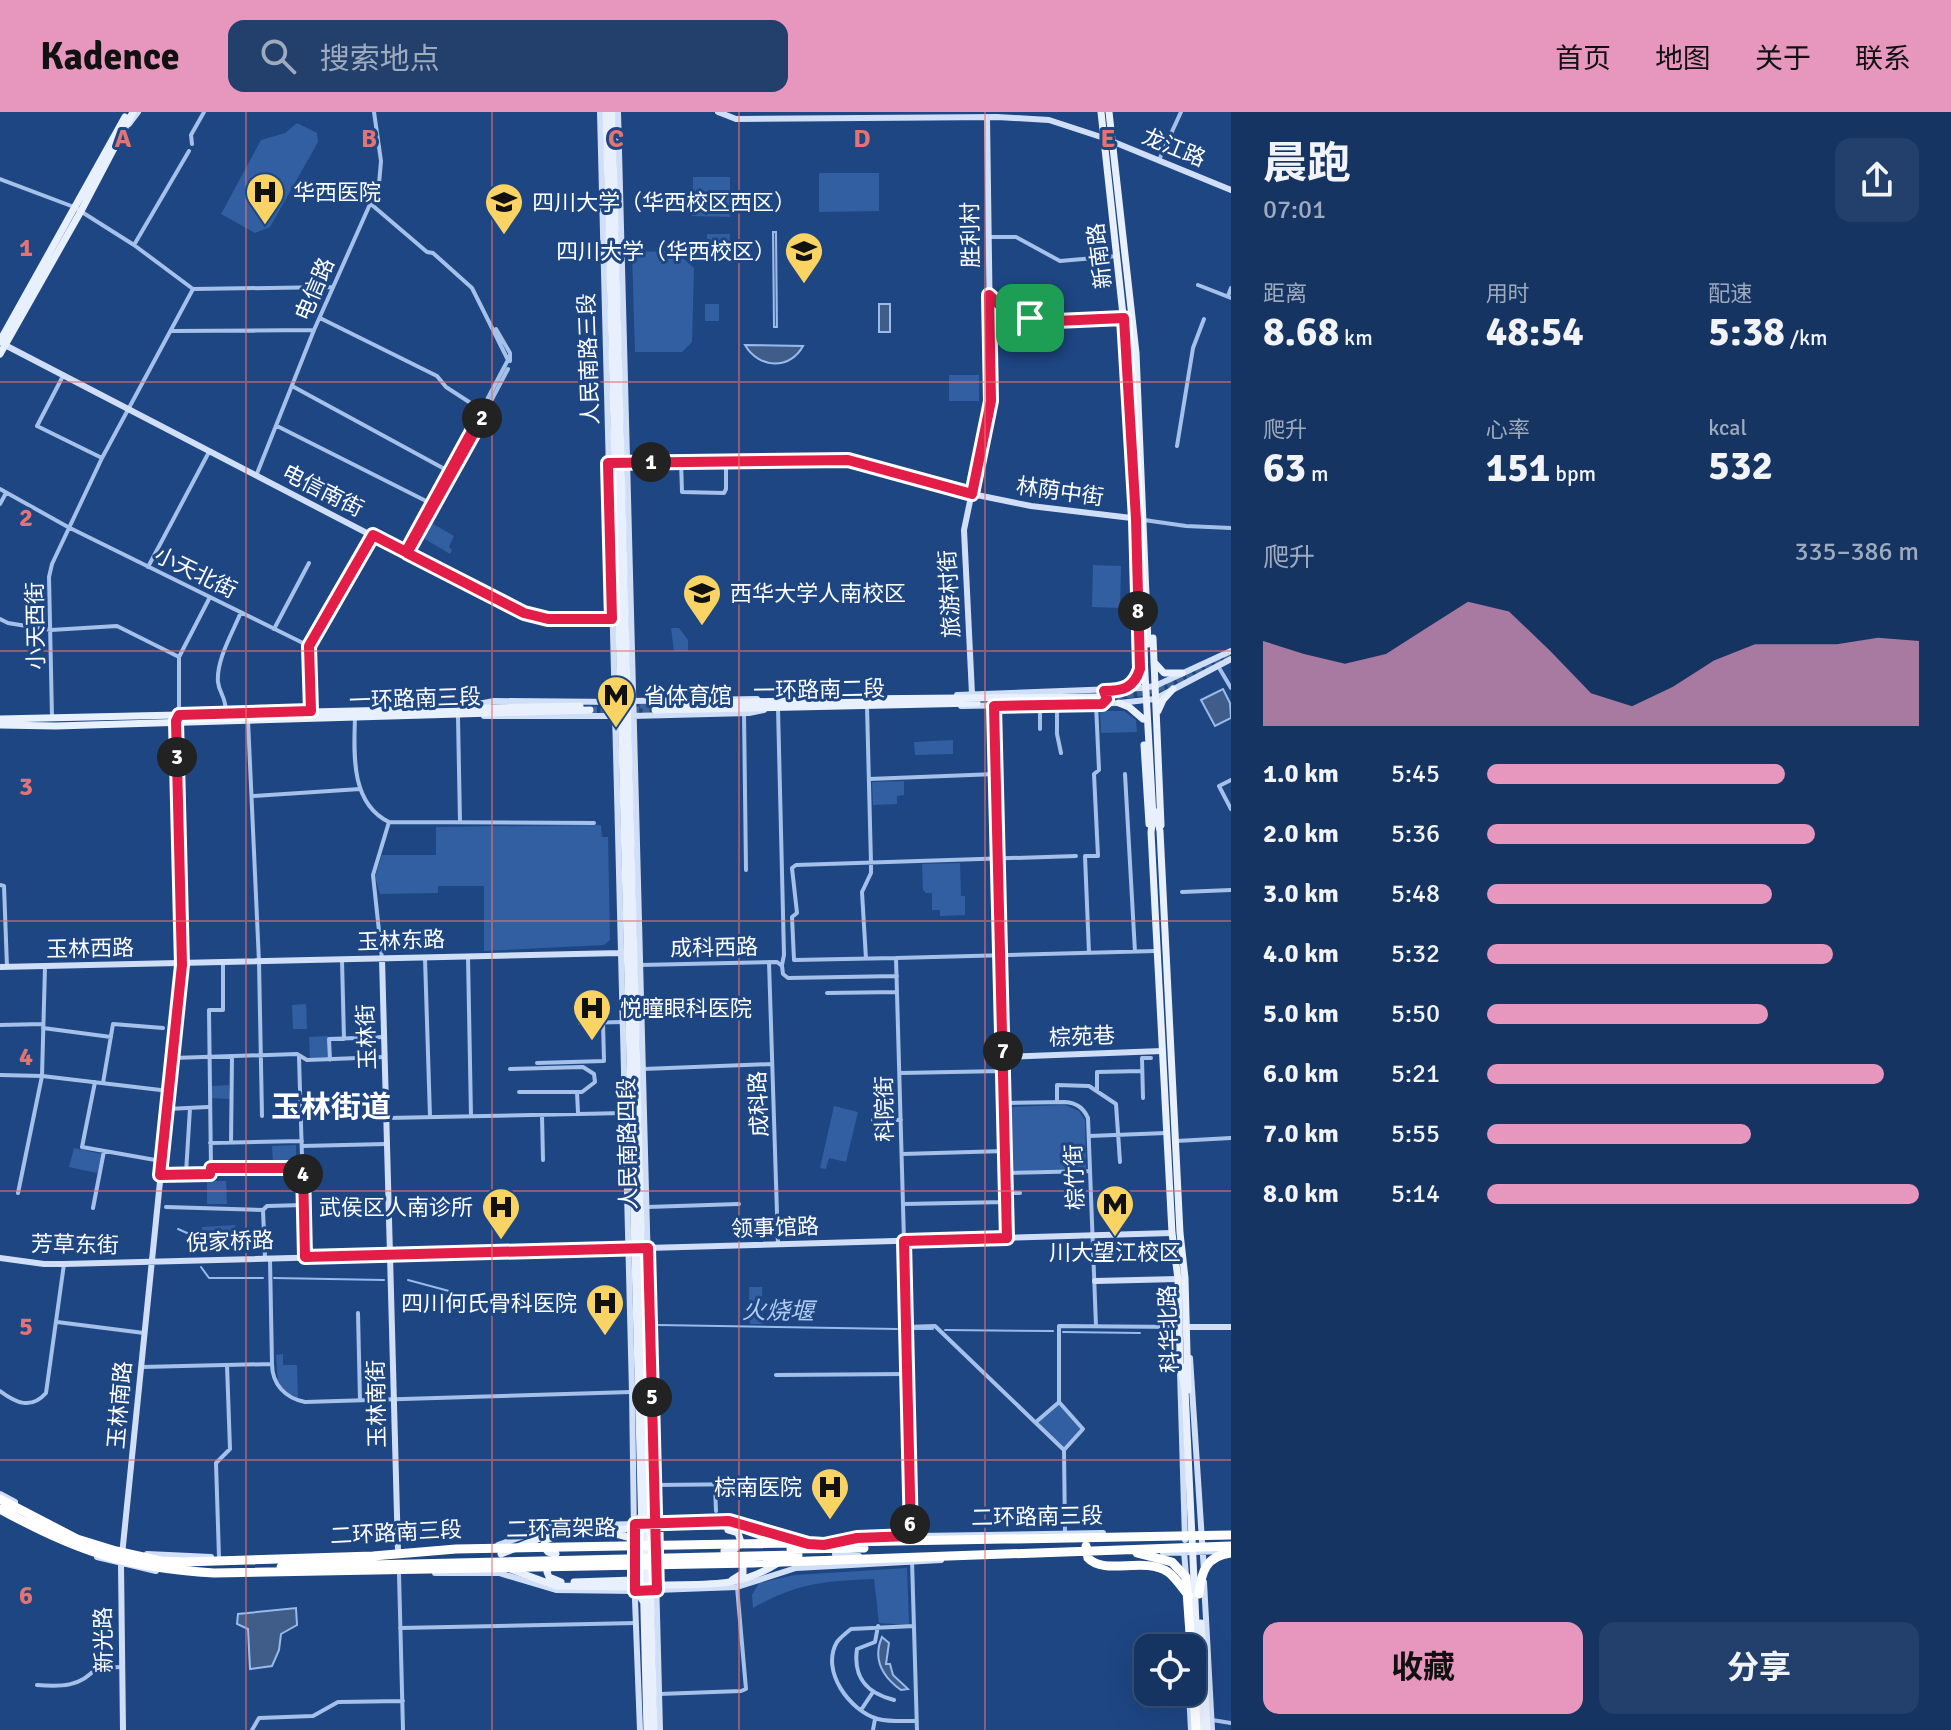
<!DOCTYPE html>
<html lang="zh">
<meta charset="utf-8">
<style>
body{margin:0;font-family:Signika,"Noto Sans SC",sans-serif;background:#233f6b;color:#f1f3f6;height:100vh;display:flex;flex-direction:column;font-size:30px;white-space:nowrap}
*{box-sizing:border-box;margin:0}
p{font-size:26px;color:#9eaabe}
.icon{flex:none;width:44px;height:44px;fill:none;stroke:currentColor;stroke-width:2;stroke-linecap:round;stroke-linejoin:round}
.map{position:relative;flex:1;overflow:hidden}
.drawer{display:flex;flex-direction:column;background:#163462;width:720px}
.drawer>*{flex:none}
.fabs{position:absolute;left:1134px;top:1522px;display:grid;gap:16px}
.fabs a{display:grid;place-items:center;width:72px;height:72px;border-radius:16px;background:#163462;box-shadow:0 8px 32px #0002,0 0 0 2px #354f77;font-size:40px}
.pin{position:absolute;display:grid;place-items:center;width:68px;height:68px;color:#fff;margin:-34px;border-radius:16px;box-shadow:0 4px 12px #0006}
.km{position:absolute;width:40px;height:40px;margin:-20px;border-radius:50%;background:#222;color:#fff;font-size:22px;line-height:40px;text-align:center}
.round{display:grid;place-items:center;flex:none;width:84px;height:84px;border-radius:16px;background:#233f6b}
.head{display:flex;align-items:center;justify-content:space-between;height:136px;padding:0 32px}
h1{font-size:44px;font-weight:700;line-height:60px}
.figures{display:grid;grid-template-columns:repeat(3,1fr);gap:12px;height:136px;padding:8px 32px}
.figures div{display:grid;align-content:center}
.figures b{font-size:40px;font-weight:700}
.figures small{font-size:22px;font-weight:400}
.figures p{font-size:22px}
.chart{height:224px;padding:16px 32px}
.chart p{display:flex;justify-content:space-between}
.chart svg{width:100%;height:144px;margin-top:8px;fill:#e797bd;opacity:.7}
.button{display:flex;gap:16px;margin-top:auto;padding:16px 32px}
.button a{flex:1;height:92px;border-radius:16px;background:#e797bd;color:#111;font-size:32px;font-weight:700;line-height:92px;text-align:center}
.button a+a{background:#233f6b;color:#f1f3f6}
ul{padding:0 32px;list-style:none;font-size:26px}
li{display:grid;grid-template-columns:128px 96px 1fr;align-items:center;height:60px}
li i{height:20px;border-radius:10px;background:#e797bd}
header{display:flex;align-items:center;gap:48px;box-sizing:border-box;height:112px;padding:0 40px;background:#e797bd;color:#111}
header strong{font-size:38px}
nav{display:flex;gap:44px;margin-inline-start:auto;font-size:28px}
.search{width:560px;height:72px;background:#233f6b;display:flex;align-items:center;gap:20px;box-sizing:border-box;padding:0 28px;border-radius:16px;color:#9eaabe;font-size:30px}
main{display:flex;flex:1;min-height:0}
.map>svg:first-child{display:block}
.green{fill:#315fa1}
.water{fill:#405d8a;stroke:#98bbeb;stroke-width:2}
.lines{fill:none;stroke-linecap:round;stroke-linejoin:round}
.stream{stroke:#98bbeb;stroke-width:2}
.primary-tunnel{stroke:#406296;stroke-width:7;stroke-dasharray:7 3.5;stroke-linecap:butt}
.street{stroke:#a5c1ea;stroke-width:4}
.secondary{stroke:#d0dff7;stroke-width:6}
.primary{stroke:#e8f0fe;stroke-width:7}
.highway{stroke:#fff;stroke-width:9}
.route-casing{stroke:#fff;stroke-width:16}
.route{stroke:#e11d48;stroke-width:10}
.grid{fill:none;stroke:#e47373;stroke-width:2;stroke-opacity:0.55}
.labels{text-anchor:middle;stroke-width:6;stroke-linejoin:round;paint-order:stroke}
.street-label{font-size:22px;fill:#fff;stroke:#1e4683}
.poi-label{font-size:22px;fill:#fff;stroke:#1e4683;text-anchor:start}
.water-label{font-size:24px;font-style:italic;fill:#b0cbf1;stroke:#1e4683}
.district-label{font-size:30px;font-weight:bold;fill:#fff;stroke:#1e4683}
.grid-label{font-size:26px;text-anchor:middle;font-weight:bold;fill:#e47373;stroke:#1e4683;stroke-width:6;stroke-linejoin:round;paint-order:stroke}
</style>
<header>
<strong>Kadence</strong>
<div class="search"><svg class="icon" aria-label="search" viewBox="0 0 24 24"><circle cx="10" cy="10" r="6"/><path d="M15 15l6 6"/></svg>搜索地点</div>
<nav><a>首页</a><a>地图</a><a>关于</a><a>联系</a></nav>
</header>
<main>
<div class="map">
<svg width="1231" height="1618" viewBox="0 0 1231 1618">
<rect width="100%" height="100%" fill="#1e4683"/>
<path class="green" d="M297,11L317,21L318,30L270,115L255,121L221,102L261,28L285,21Z
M819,61H879V99L819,100Z
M693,65H730V105L692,104Z
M707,122H730L729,141H707Z
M675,139L694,156L692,230L682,240H635L632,140Z
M705,192H719V209H705Z
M949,263H979V289H949Z
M428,409L454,424L449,435L452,438L450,442L420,424Z
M1093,453L1121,454L1120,496L1092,495Z
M671,516H679L688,528V539H674Z
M1100,599H1124L1136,608L1137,620L1101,621Z
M953,628V642L915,643L914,630Z
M904,669V683L897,684V692L873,693L872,670Z
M601,713L602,725H608L610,828L604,833L484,839V774H438V781L380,782L375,765L382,743H436V715Z
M960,751L961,784H965V803L940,804V798H932V781H926L923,778L922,752Z
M306,892L307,917H293L292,893Z
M328,924V945L310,946L309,925Z
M229,973L230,987L211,986L212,974Z
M1065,993L1079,999L1085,1008L1086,1057L1012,1059L1010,995Z
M834,994L858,1000L846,1050L829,1046L826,1057L820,1056Z
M296,1033V1053H273L272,1034Z
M74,1036L102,1042L97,1061L69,1055Z
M207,1069H226L227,1092H207Z
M235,1113L236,1127L203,1128L202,1115Z
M749,1175H762L763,1212H750Z
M283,1242V1253H297L298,1286L287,1280L278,1271L276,1243Z
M1059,1290L1083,1317L1064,1338L1036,1310Z
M907,1456L909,1513L879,1511L874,1467C825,1469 797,1471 753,1496L752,1483L759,1471L795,1463Z"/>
<path class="water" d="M773,120H776L777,215H774Z
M879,192H890V220H879Z
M745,233L803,234C790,258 759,257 745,233Z
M1223,577L1230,591L1231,606L1215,614L1201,588Z
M296,1496L297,1513L281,1522L279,1538L272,1554L250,1557L248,1517L237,1512L238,1502Z
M882,1525L889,1531L886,1552H890L893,1563L908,1577L901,1578C883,1565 872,1548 882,1525Z"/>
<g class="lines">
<path class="stream" d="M178,1117L196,1125
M201,1155L209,1166H263
M274,1166L384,1168
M408,1168L449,1179
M658,1213L897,1217
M914,1217H933
M945,1218L1053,1219
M1063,1220L1140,1221"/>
<path class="primary-tunnel" d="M1095,585C1153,584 1182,570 1231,542
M629,593H655
M590,598H655"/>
<path class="street" d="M192,32L191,23L204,0
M1159,48L1181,0
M0,67L74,95L134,133L193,177L102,346L52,452L49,465L52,605
M372,93L427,140L433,141L472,176L508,248L406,440
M990,125H1016L1060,149L1117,144
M134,133L189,39
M1198,173L1231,186
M193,177L333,175
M989,183C1023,219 1077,208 1121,206
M1228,184L1231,176
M320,206L437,264L446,275L483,299
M496,217L510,241V249
M171,219L314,218
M63,264L37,314L102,346
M292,274L452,361
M482,306L508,257
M277,314L432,392
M1177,334L1193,236L1204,207
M681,349L682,380L724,381L726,377V349
M256,364L314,218L379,72L381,49L374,0
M0,377L68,415L309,534
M0,392L6,381
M1144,408L1186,414L1231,416
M148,455L209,340
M0,507L8,511L51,518L117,514L179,545
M274,517L309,451
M1218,554L1231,576
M1057,593V622L1061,641
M994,594L1007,1126
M1040,594V617
M778,596L784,843L782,853
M311,599L309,534L373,423
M226,601C226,584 219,581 218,570C216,548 233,520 241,500
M744,601L746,758
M179,603V545L210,485
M355,605C354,641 350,691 389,710L594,711
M458,605L460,710
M248,608L259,850L262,1004
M1125,662L1135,840
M869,667L996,662
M1231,668L1219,674L1231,697
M253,684L360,677
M0,773L4,774L7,855
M1182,780L1231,778
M1089,841L1085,744H1098L1094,662L1099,658L1096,592
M468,844L471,1004
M425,846L430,1005
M896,846L794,848L792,805L797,801L792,756L796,753L1076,744
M382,847L373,763L389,710
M866,847L862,780L871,761V751L867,594
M342,848L344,927
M769,850L778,1133
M640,853L777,850L782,854L783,862L788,866L897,864
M827,881L897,880
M580,911L623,910
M0,913L43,912
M43,916L111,925
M299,945L305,1145
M173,946L297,942L307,948L384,945
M330,948L329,927L384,925
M537,951L604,949L603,910
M510,957L583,955L594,962L595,970L582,980H519
M643,957L772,952
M900,961L1003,959
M0,963L42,964L169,979
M95,970L82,1035L161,1049
M103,971L113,912L163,916
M1097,979V960L1142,959
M577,980L578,1001
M1143,986L1142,946H1151
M1057,990V973L1089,974L1116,992L1120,1050
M1004,991L1065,990C1076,991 1083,995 1088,1006L1096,1214
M167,997L208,995
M542,1003L543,1048
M387,1006L625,1001
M873,1008H901
M1089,1024L1166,1021
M1176,1029L1231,1026
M210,1031L302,1029
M231,1031L232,944
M302,1034L386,1032
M902,1042L1005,1039
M211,1056L209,898H223V851
M186,1061L190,996
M1006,1061L1090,1059
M160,1063L210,1062L211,1056H303
M18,1081L42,964L45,855
M1006,1081H1020
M903,1092L1006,1090
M166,1095L263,1098L267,1094L304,1093
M647,1095L739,1092
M93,1096L104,1039
M263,1098L265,1146
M904,1129L896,846L1155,839
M358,1201L360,1288
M57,1210L144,1221
M906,1215L935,1214L1064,1338
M272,1252C272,1272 285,1286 305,1290L631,1280
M141,1255L272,1252L270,1148
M776,1263L907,1262
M0,1279C16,1291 31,1298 46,1281L64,1152
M1036,1310L1058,1291
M654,1373L755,1372
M715,1373L716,1399
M1065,1421L1064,1338L1083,1317L1059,1290V1214L1180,1215
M219,1445L216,1351L230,1337L227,1253
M912,1448L917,1618
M399,1462L403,1618
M878,1514L875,1530L857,1537C853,1565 866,1581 894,1588
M914,1514L851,1517C846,1521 840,1526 837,1530C820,1559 850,1599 878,1607C890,1610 904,1609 917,1609
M400,1516L636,1511
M37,1573C60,1575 81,1575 96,1556L122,1555
M659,1582L741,1579L746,1577L737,1475
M861,1598L873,1580
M1212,1608L1231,1611
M252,1618L259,1606L313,1604L338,1590L403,1589
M873,1618L875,1607"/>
<path class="secondary" d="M600,0L632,1280L635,1488L640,1618
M618,0L660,1618
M718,0L736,7L997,5L1049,8L1104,26L1231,78
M129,12L138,0
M3,232L517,499L548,507H612
M626,350L848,348L972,382L1031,394L1140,407
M972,582L964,418L991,289L987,6
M957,583L1141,576L1155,574L1231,539
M632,589L757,587
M468,594L494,589L617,590
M961,594L1119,591L1155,587L1231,547
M484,604H617
M632,604L749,601L764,598
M382,847L398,1440
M0,855L621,841
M1003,945L1162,939
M904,1129L911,1424L907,1427
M647,1136L1172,1121
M0,1146L44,1152H64L632,1137
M1095,1169L1178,1167
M1187,1215H1231
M1190,1246L1204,1459
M1180,1259L1185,1428
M0,1382L15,1390
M683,1411L729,1409L793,1428
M919,1424L1103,1421
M498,1433L552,1414L636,1412
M1184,1439L1186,1464
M1163,1441L1224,1439
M147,1442L211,1445
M835,1442L859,1444
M97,1445L156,1459
M435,1461H499L556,1478L636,1479
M1204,1470L1212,1618
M656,1478L737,1475L796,1456L941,1448
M1189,1580L1191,1618
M123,1618L121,1453L182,853L177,606"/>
<path class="primary" d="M606,0L647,1618
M612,0L654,1618
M1101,0L1127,240L1153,705L1151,720L1172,1121L1178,1167L1180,1251L1185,1277L1201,1618
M1109,0L1136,241L1148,532
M0,229L125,5
M0,242L81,99L133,0
M1153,526L1161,713
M1154,550L1164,561H1182
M1120,579L1136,569L1140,557
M1119,591L1129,595L1143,607
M655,593L848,587L1095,585
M655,598L977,591
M1158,599L1163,588L1173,577
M0,607L580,594
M0,613L56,614L590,598
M1144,633L1149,712
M1156,700L1160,719L1180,1121L1185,1166L1188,1278
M649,1405L660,1414H732L777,1430
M616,1422L635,1427L643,1436
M556,1424L546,1428L543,1434L548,1440L556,1442
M724,1439L735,1437L741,1430L738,1421L728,1418
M501,1442L552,1421L625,1417L633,1415L641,1404
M550,1453L547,1460L549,1465L561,1470
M510,1457L556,1474L631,1475L636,1478L643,1489
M732,1468L743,1461V1452L740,1448
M574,1470L634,1468L642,1456
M652,1483L657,1476L664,1473C708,1472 739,1476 778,1451
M1201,1511L1207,1618"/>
<path class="highway" d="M0,1387L77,1427L116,1439L161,1449L184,1450L373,1444L456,1437L1231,1423
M0,1397C76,1439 127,1456 214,1461L753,1451L1231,1434
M1086,1434L1088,1446C1105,1464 1144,1444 1168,1460C1176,1466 1182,1476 1189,1484
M791,1437L864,1436
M1137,1441L1172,1450L1186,1465L1191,1536
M281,1455L798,1443
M1199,1482C1201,1460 1206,1444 1231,1441
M1192,1547L1196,1618"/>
</g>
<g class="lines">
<g class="route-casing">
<path id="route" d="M1030,206L1004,197L989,183L991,289L972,382L848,348L608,351L612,507H548L524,501L407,441L485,301L483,299L406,440L373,423L309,534L311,599L179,603L176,609L182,853L160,1063L210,1062L211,1056H303L305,1145L648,1136C651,1250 654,1364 657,1478L635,1479V1412L729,1409L808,1432L824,1433L857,1426L911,1424L904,1129L1007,1126L994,594L1102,592L1107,587L1104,579C1123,579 1134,576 1140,557L1136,407L1124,206L1056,209L1030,206"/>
</g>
<use href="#route" class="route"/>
</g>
<path class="grid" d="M246,0V1618M492,0V1618M739,0V1618M985,0V1618M0,270H1231M0,539H1231M0,809H1231M0,1079H1231M0,1348H1231"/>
<defs>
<g id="hospital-pin" transform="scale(2)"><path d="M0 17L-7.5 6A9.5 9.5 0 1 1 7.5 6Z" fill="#f9d464" stroke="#1e4683"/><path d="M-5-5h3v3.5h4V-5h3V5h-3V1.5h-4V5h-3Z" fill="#111"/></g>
<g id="university-pin" transform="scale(2)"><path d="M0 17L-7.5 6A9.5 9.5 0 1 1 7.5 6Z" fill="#f9d464" stroke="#1e4683"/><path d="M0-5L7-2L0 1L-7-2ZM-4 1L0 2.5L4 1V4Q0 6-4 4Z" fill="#111"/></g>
<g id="metro-pin" transform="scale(2)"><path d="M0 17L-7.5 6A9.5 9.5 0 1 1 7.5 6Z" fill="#f9d464" stroke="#1e4683"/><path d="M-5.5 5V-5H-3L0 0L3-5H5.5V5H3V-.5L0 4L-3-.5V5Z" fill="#111"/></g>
</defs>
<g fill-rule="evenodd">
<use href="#hospital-pin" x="265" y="80"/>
<use href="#university-pin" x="504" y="90"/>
<use href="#university-pin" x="804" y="139"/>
<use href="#university-pin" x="702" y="481"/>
<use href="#metro-pin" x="616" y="583"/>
<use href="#hospital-pin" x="592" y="896"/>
<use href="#metro-pin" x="1115" y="1092"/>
<use href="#hospital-pin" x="501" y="1095"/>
<use href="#hospital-pin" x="605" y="1191"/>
<use href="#hospital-pin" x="830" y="1375"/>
</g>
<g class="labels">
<g class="street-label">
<text transform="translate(1174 35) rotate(22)" y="8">龙江路</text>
<text transform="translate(970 123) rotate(-91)" y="8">胜利村</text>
<text transform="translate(1099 144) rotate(-97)" y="8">新南路</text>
<text transform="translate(314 177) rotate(-67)" y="8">电信路</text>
<text transform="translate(588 247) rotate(-92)" y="8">人民南路三段</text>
<text transform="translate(323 378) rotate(27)" y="8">电信南街</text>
<text transform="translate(1060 379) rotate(8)" y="8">林荫中街</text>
<text transform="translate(196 460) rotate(26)" y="8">小天北街</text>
<text transform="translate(949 482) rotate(-93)" y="8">旅游村街</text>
<text transform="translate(35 514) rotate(-91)" y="8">小天西街</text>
<text transform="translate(819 577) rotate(-1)" y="8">一环路南二段</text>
<text transform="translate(415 586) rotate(-2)" y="8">一环路南三段</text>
<text transform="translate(401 828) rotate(-2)" y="8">玉林东路</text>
<text transform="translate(714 835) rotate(-1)" y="8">成科西路</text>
<text transform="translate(90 836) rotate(-1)" y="8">玉林西路</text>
<text transform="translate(1082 924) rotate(-2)" y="8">棕苑巷</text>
<text transform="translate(366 925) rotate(-92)" y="8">玉林街</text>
<text transform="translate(758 992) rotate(-92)" y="8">成科路</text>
<text transform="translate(884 997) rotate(-91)" y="8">科院街</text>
<text transform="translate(627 1032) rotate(-91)" y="8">人民南路四段</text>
<text transform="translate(1074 1065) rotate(-92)" y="8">棕竹街</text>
<text transform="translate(775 1115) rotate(-2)" y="8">领事馆路</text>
<text transform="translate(230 1129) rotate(-2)" y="8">倪家桥路</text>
<text transform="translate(75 1132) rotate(1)" y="8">芳草东街</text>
<text transform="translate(1168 1217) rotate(-92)" y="8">科华北路</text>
<text transform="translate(376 1292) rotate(-91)" y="8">玉林南街</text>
<text transform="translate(119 1293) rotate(-85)" y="8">玉林南路</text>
<text transform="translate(1037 1404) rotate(-1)" y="8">二环路南三段</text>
<text transform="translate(561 1416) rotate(-1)" y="8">二环高架路</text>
<text transform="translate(396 1420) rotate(-3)" y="8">二环路南三段</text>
<text transform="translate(103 1528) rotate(-91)" y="8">新光路</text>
</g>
<g class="poi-label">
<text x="293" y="88">华西医院</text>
<text x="532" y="98">四川大学（华西校区西区）</text>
<text x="776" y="147" text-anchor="end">四川大学（华西校区）</text>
<text x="730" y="489">西华大学人南校区</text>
<text x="644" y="591">省体育馆</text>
<text x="620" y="904">悦瞳眼科医院</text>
<text x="473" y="1103" text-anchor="end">武侯区人南诊所</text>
<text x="1115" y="1148" text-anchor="middle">川大望江校区</text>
<text x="577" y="1199" text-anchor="end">四川何氏骨科医院</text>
<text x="802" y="1383" text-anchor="end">棕南医院</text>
</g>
<g class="water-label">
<text transform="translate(778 1199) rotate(1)" y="8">火烧堰</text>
</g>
<g class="district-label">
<text x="331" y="1005">玉林街道</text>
</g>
</g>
<g class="grid-label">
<text x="123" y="35">A</text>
<text x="369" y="35">B</text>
<text x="616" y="35">C</text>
<text x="862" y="35">D</text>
<text x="1108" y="35">E</text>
<text x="26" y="144">1</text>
<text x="26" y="414">2</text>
<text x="26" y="683">3</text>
<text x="26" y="953">4</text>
<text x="26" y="1223">5</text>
<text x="26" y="1492">6</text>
</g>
</svg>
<div class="fabs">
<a><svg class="icon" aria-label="locate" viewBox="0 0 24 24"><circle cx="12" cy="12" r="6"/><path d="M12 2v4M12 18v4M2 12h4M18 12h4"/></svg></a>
</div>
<div class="pin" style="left:1030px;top:206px;background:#1e9e55"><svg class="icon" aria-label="arrive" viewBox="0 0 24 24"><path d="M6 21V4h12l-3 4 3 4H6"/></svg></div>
<b class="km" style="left:651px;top:350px">1</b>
<b class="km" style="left:482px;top:306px">2</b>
<b class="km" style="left:177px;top:645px">3</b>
<b class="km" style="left:303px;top:1062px">4</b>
<b class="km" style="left:652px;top:1285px">5</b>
<b class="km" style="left:910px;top:1412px">6</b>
<b class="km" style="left:1003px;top:939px">7</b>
<b class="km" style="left:1138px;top:499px">8</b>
</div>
<section class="drawer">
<div class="head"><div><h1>晨跑</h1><p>07:01</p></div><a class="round"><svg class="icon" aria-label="share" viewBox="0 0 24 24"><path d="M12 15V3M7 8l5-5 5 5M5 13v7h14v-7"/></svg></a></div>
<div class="figures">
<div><p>距离</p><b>8.68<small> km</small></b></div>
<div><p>用时</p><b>48:54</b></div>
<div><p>配速</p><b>5:38<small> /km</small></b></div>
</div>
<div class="figures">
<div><p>爬升</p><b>63<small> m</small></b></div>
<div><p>心率</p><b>151<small> bpm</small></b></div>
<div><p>kcal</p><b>532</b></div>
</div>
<div class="chart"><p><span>爬升</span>335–386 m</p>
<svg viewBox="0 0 160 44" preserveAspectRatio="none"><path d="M0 44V18L10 22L20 25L30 22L40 14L50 6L60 9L70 21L80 34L90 38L100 32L110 24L120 19L130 19L140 19L150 17L160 18V44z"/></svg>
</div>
<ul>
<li><b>1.0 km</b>5:45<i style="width:69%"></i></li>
<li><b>2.0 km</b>5:36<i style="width:76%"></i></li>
<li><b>3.0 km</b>5:48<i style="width:66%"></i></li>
<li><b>4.0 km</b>5:32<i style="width:80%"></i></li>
<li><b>5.0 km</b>5:50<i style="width:65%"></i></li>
<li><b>6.0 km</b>5:21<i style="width:92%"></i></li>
<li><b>7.0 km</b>5:55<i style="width:61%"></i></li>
<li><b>8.0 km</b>5:14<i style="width:100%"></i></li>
</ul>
<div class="button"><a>收藏</a><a>分享</a></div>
</section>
</main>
